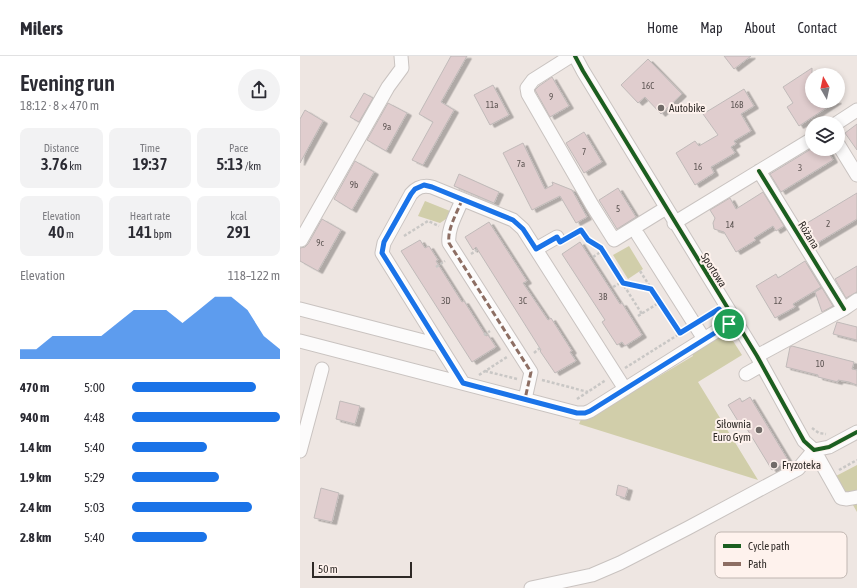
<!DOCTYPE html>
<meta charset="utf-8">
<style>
body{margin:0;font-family:"Asap Condensed",sans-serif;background:#f2f2f3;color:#2b2b33;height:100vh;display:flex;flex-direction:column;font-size:15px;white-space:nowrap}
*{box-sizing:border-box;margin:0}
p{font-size:13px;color:#7c7c81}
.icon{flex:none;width:22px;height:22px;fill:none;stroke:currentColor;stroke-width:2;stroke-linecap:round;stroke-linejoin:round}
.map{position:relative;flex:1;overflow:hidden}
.panel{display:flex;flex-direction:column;background:#fff;width:300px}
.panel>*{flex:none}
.needle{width:26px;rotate:351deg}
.tools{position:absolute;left:505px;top:12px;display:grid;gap:8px}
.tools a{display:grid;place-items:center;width:40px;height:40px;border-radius:50%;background:#fff;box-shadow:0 2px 6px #0003;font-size:20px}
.scale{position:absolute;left:12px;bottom:10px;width:100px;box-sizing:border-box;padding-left:4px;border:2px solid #2e2926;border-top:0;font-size:11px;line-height:14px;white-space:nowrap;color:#2e2926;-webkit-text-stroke:3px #fef2ed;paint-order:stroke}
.pin{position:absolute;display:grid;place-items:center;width:34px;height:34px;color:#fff;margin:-17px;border:2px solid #fff;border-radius:50%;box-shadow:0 1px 4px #0007}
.round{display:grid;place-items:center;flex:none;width:42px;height:42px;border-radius:21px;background:#f2f2f3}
.head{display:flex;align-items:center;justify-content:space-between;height:68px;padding:0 20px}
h1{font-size:22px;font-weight:600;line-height:30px}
.stats{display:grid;grid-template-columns:repeat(3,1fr);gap:6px;height:68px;padding:4px 20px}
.stats div{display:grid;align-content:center;border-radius:8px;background:#f2f2f3;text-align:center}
.stats b{font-size:17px;font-weight:600}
.stats small{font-size:11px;font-weight:400}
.stats p{font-size:11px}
.chart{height:112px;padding:8px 20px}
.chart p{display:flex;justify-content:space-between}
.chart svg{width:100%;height:72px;margin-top:4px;fill:#1a73e8;opacity:.7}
ul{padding:0 20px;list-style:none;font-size:13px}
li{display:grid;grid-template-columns:64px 48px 1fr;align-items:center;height:30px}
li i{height:10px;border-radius:5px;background:#1a73e8}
header{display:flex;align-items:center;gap:24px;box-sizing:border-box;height:56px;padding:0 20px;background:#fff;border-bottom:1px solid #e1e1e2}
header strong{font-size:19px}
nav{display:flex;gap:22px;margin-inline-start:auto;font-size:14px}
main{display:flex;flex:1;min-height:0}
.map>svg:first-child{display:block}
.green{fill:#d1ceaa}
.building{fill:#e0cdce;stroke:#c0bab9;filter:url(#shadow)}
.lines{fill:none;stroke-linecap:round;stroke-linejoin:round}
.minor-casing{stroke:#c9c3c0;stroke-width:15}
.path{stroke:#c9c7c5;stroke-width:2.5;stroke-dasharray:3 2;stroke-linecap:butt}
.minor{stroke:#fcfbfb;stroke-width:13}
.quiet{stroke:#8d6e63;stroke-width:3;stroke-dasharray:6 3;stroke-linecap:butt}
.cycleway-casing{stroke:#fef2ed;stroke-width:6}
.cycleway{stroke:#1b5e20;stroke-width:4}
.route-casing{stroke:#fff;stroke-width:8}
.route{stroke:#1a73e8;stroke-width:5}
.poi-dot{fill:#716b68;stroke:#fef2ed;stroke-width:1.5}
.labels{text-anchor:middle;stroke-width:4;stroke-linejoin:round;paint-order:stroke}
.number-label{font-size:9px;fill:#5a5250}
.poi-label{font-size:11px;fill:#2e2926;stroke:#fef2ed;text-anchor:start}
.street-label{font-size:11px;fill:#2e2926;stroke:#fef2ed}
.key{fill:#fef2ed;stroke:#c0b6b1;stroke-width:1}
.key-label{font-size:11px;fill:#2e2926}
</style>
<header>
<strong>Milers</strong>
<nav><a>Home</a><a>Map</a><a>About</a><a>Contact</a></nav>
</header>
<main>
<section class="panel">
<div class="head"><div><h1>Evening run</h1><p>18:12 · 8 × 470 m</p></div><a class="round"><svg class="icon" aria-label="share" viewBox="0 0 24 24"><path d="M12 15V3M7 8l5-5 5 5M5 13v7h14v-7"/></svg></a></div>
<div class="stats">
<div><p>Distance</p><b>3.76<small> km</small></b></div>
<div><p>Time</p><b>19:37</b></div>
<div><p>Pace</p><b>5:13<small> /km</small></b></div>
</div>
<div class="stats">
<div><p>Elevation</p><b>40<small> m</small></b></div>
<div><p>Heart rate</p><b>141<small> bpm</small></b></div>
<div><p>kcal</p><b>291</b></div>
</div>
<div class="chart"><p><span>Elevation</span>118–122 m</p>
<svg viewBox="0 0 160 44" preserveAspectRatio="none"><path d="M0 44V38L10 38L20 30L30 30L40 30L50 30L60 22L70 14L80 14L90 14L100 22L110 14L120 6L130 6L140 14L150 30L160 38V44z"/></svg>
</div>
<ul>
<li><b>470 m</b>5:00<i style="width:84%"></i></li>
<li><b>940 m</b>4:48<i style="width:100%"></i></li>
<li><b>1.4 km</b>5:40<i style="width:51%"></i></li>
<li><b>1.9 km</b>5:29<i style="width:59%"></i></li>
<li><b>2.4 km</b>5:03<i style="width:81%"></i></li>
<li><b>2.8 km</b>5:40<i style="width:51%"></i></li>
</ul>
</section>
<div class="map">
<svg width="557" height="532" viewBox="0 0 557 532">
<defs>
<filter id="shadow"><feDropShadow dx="4.5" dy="2.5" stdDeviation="0" flood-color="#0004"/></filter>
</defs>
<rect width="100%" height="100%" fill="#eee6e2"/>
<path class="green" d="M125,145L155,157L140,167L118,160Z
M329,190L343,213L328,223L313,199Z
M426,274L442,299L398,326L458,424L279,368L282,361L349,321L351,325L393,300L391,296Z
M557,409V456L536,420Z"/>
<path class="building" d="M151,0H167L141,46L154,54L123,109L112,104L133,66L119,58Z
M424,0H451L434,13Z
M348,3L382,38L361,58L345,41L338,47L321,29Z
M512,12V45H537L499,70L487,51L493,47L483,31Z
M252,21L269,50L250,61L235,34L239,30Z
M193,29L209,59L190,69L174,39Z
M444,33L454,50L441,58L451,75L434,85L436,88L431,91L435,97L411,111L414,117L395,129L376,97L395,85L399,90L418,79L403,58Z
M64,37L73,42L59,66L50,61Z
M88,47L107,57L86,95L67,84Z
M5,54L23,65L0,107V63Z
M557,68V94L545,77Z
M284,76L302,106L284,117L266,87Z
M223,87L245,133L253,129L252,126L272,134L287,161L276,167L260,140L232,154L203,97Z
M511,93H527L533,104L481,136L470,118Z
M55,105L74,116L52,154L34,143Z
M159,118L199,136L194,147L154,130Z
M318,132L336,161L317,173L299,144Z
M463,136L484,170L476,175L473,170L454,182L456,184L436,196L424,176L414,173L413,167L415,162L410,154L430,142L436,153Z
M557,137V163L514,189L502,170Z
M22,163L41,174L18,215L0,205V192L5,191L8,188Z
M189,166L227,225L223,227L248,264L251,262L272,295L270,296L276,305L255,317L240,295L241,294L176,191L173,194L165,181Z
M120,184L125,192L129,190L138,204L136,205L162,246L164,245L186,280L188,279L196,291L172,306L101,195Z
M280,186L320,248L322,247L342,279L325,290L322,286L317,289L302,266L305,264L262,198Z
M505,205L521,231L493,248L495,251L475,262L456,230L476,218L478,222Z
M557,210V236L546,242L535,223Z
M522,232L533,250L522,256L515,236Z
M537,266L557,271V284L533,278Z
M492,290L554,306L552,313L557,314V329L549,326L538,324V326L518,321V319L486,311L490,291Z
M450,341L488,404L472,414L444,368L441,370L428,349L440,342L442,346Z
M40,345L60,350L55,368L36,363Z
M318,429L328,432L325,442L316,439Z
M21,432L39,437L32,466L14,462Z"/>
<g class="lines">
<g class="minor-casing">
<path id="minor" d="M271,0L233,24L227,32L228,38L292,149L314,184L366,152
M275,0L283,15L457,300L504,385L514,394L529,391L557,376
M537,67L557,54
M538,88L557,119
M459,115L544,253
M162,144C157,157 147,173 149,187L231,316L225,343
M374,167L512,83
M338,179L404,283
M1,184L88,31L102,12L101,0
M236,193L257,181
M0,253L139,289
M0,285L277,357H285L290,355L434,264
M457,300L544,253L557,244
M446,318L462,309
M163,327L82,197L84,187L111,138C117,131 123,129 132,131L213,164L223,173L325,333
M0,395L22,313
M231,532L292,519L320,507L388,472L498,413L514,394L541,442L547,443L557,441"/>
</g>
<path class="path" d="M104,180L128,165L139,170
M269,181L281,174L288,184L302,195L342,258
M171,198L177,194
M293,201L302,195
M136,211L145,205
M340,215L380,277
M323,227L351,233
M313,231L322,226
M338,260L360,246
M405,262L416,255
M184,279L190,275
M234,297L240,292
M325,312L384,275
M185,315L217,323
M179,319L207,301
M242,324L288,336
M277,343L306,324
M512,372L519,377L526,378
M539,414L557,404"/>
<use href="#minor" class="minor"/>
<path class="quiet" d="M162,144C157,157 147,173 149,187L231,316L225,343"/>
<g class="cycleway-casing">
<path id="cycleway" d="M275,0L283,15L457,300L504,385L514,394L529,391L557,376
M459,115L544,253"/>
</g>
<use href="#cycleway" class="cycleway"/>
</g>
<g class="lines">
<g class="route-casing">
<path id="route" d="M124,129L132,131L213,164L223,173L236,193L257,181L260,186L281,174L288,184L301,192L323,227L351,233L380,277L419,253L429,268L290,355L285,357H277L163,327L82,197L84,186L111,138L115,133Z"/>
</g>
<use href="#route" class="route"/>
</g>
<g class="poi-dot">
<circle cx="361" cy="52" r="4"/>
<circle cx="459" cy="374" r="4"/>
<circle cx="474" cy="409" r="4"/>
</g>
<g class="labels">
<g class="number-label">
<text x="348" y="33">16C</text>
<text x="251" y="44">9</text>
<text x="192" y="52">11a</text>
<text x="437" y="52">16B</text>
<text x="87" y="74">9a</text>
<text x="284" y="99">7</text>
<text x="221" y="111">7a</text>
<text x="398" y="114">16</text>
<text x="500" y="115">3</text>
<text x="54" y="132">9b</text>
<text x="318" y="156">5</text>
<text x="528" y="171">2</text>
<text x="430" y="172">14</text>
<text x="20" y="190">9c</text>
<text x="303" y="244">3B</text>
<text x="146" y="248">3D</text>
<text x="223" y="248">3C</text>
<text x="478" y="248">12</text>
<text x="520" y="311">10</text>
</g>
<g class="poi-label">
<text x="369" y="56">Autobike</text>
<text x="451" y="372" text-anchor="end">Siłownia<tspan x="451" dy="13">Euro Gym</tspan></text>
<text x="482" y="413">Fryzoteka</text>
</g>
<g class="street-label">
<text transform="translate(509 179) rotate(58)" y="4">Różana</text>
<text transform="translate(414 214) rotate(58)" y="4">Sportowa</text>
</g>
</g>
<rect x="415" y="476" width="132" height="46" rx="6" class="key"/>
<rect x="423" y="488" width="18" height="4" fill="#1b5e20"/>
<rect x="423" y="506" width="18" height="4" fill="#8d6e63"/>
<g class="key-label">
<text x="448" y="494">Cycle path</text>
<text x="448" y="512">Path</text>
</g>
</svg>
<div class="tools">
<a><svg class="needle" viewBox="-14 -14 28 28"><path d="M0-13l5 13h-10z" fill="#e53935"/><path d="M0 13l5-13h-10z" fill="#7c7c81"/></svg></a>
<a><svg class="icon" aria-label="layers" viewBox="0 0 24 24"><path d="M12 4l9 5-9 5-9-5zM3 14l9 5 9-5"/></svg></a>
</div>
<div class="scale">50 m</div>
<div class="pin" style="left:429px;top:268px;background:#1e9e55"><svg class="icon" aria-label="arrive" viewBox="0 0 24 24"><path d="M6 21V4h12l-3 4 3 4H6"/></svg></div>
</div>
</main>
